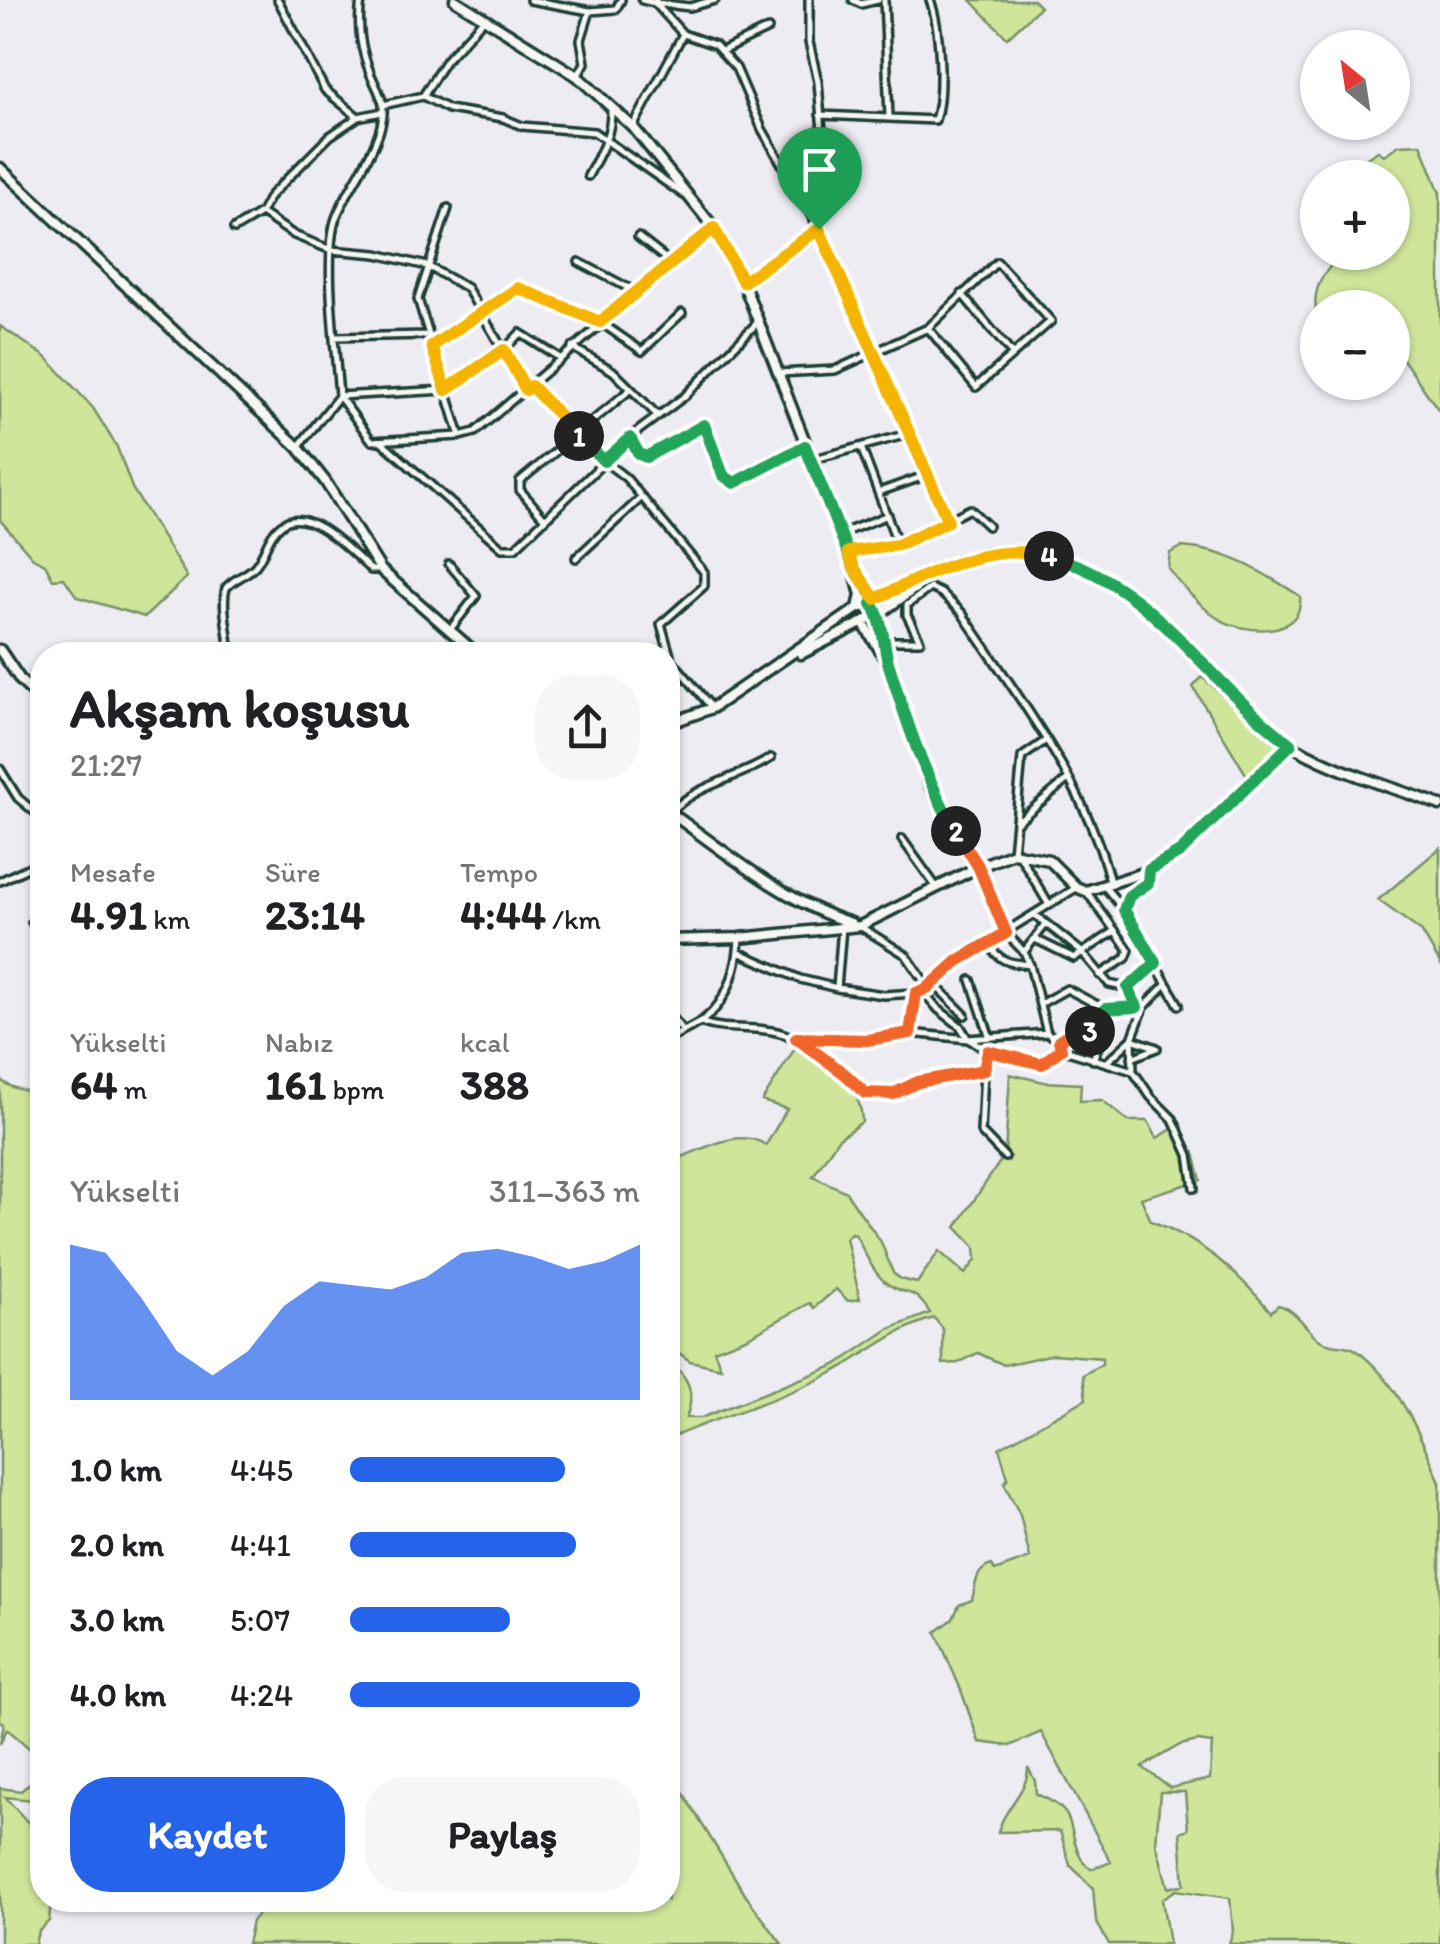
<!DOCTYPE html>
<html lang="tr">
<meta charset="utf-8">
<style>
body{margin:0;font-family:Itim,sans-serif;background:#f6f6f6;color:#202124;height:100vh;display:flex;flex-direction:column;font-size:38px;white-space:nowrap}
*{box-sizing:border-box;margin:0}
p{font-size:32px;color:#757577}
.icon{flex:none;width:55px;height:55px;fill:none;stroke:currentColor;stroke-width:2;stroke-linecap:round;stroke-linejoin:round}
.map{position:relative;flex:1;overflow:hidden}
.drawer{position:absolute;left:30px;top:642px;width:650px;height:1270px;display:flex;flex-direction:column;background:#fff;border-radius:40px;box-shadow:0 2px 8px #0004}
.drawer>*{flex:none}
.needle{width:65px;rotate:330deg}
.buttons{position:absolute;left:1300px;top:30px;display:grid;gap:20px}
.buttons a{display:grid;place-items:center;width:110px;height:110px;border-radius:50%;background:#fff;box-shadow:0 2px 8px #0004;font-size:50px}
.pin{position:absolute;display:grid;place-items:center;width:85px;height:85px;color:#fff;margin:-102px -42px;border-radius:50% 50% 50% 0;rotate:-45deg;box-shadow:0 0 10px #0007}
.pin .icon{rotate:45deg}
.km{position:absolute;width:50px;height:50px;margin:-25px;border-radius:50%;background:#222;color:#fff;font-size:28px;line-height:50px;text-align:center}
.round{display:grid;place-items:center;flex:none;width:105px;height:105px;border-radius:40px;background:#f6f6f6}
.overview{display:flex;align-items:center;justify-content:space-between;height:170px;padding:0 40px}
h1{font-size:55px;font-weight:700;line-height:75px}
.figures{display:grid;grid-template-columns:repeat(3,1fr);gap:15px;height:170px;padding:10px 40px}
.figures div{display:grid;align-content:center}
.figures b{font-size:42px;font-weight:700}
.figures small{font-size:28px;font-weight:400}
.figures p{font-size:28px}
.chart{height:280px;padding:20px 40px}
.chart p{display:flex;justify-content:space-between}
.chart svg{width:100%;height:180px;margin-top:10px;fill:#2563eb;opacity:.7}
.cta{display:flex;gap:20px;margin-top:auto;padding:20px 40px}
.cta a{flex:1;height:115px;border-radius:40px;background:#2563eb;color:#fff;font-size:40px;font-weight:700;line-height:115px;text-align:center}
.cta a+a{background:#f6f6f6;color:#202124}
ul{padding:0 40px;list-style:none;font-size:32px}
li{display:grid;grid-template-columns:160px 120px 1fr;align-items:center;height:75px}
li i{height:25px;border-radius:12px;background:#2563eb}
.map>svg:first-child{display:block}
.green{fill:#cfe59a;stroke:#779167;stroke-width:2.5;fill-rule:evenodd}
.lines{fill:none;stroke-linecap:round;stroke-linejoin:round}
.street-casing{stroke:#1f3d34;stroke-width:12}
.secondary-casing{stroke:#1f3d34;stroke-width:15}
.street{stroke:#f6f6f2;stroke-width:5}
.secondary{stroke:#f6f6f2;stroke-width:8}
.split-1-casing{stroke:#fff;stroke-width:20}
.split-2-casing{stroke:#fff;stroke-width:20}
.split-3-casing{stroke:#fff;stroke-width:20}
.split-4-casing{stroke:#fff;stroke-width:20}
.split-5-casing{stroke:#fff;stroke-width:20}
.split-1{stroke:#f5b400;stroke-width:12}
.split-2{stroke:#22a559;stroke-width:12}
.split-3{stroke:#f0652b;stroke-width:12}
.split-4{stroke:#22a559;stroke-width:12}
.split-5{stroke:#f5b400;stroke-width:12}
</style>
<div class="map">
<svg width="1440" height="1944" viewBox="0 0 1440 1944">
<rect width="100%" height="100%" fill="#eeecf3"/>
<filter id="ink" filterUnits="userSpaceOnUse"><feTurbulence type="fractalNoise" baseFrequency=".01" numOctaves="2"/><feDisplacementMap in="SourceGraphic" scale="20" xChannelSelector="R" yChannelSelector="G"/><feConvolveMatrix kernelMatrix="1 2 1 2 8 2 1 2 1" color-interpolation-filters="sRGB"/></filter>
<g filter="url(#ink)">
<path class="green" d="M971,0H1033L1040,7L1007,38Z
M1421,144L1440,193V412L1393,345L1392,308H1318L1317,315C1310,288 1326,270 1342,253L1392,252V178L1337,177L1378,151L1384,155L1399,145Z
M0,326L46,357L93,408L117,447L132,488L187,577L145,617L77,597L64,578L53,579L45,564L33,558L0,520Z
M1182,547C1229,550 1262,572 1300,596C1304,638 1245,634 1219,619C1205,611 1178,582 1168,568L1170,553Z
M1202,677L1285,749L1252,784L1193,687Z
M1440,848V963L1422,932L1378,900Z
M797,1045C828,1068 861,1080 862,1122L838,1139L813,1176L846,1192L881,1242L893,1273L901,1279L917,1283L939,1251L965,1274L976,1260L975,1247L956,1227L1005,1154L1010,1074L1044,1082L1081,1084L1080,1101L1102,1100L1128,1121H1148L1157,1138L1179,1125L1194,1154L1201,1180L1141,1198L1151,1221C1201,1239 1237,1272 1271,1312L1278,1305C1297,1309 1305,1329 1320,1340C1330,1347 1346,1343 1356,1350C1398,1381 1421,1436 1440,1482V1944H1229L1233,1931L1230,1898L1176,1890L1162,1899L1169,1944H1109L1096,1921L1093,1888L1070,1865L1060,1831L998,1832C1004,1807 1028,1792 1028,1767L1035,1781L1036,1794C1084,1813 1063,1829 1084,1863L1091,1869L1111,1862L1041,1732L1010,1746L979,1742L961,1690L936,1632L953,1619L959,1605L972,1600C976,1585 975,1569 992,1565L995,1571L1030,1558L1020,1515L1004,1483L1008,1478L999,1448L1086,1399L1083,1375L1102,1364V1358L1054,1354L1004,1365L978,1353L958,1363L943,1364V1329L934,1318C892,1330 864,1357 826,1376C775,1402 719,1416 668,1439V1361C689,1376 696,1393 686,1418H701L836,1365L889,1329L930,1313C912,1284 905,1298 885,1282C871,1270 864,1250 855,1234L851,1233L846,1238L860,1299L848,1301L836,1289L814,1308L810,1303L748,1337L714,1350L721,1368L690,1361L668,1345V1165L674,1160C703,1150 737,1127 766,1145L787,1109L762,1101ZM1198,1741L1212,1743L1210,1779L1170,1788L1142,1767L1180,1745ZM1160,1792H1185L1188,1829L1180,1832L1184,1884L1168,1888L1156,1843Z
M0,1079C12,1091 27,1089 42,1096V1759L7,1729L0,1744L4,1723L0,1721Z
M668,1737L678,1783L694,1811L746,1896L782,1944H247L252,1921L270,1900H668Z
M42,1772V1801L5,1797L42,1838V1900H51L49,1921L38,1932L35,1944H0V1788L21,1791Z"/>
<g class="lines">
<g class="street-casing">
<path id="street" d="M278,0L325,90L358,117
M530,0L590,11L616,9L621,0
M642,0L655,3L683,34
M656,0L655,3L690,7L715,0
M809,0V42L818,82L824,156L830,176L841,188
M853,0L861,4L878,0
M884,0L889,117
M722,51L768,29
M578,75L585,63L581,40L590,11
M423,96L446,60L483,20
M383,105L423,96L448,109L503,118L522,126L594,132L684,195
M820,115L935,120C944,93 940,26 930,0
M633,127L683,34L715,45L736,68L762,129L819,229L948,521
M588,176C600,153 612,135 611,108
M448,208L418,299L460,436
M261,213L294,235L331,250L377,254L427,266L467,288L526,390
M234,229L261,213L270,196L330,136L358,117L382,112
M638,237L671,263
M579,262L638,293
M744,282L819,229
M962,294L1012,354
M335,337L428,335
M432,346L518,289L600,322L642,351L682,313
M779,373L835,370L928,328L997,262L1051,321L976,387L928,328
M531,386L600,458L626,478L704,572V586L661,624L671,659L712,708
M339,396L372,441L460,436L475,432L714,228
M339,396L446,390L504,350L520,333L560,358
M658,416L685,396L757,323
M630,437L639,453L646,457L705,425L723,475L733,483L805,446
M381,441L502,548H515L630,437L658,416L613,371L572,347
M298,447L339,396C336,354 323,254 336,218C348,186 387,140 383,104C381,95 375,84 371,75C361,50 357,28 361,0
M861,447L898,545
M811,460L908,434
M879,492L927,475
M545,519L520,490V481L631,389
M840,534L888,515
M847,552L898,545L970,509L988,526
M576,558L642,497
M449,564L476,596L449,631
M884,641H920L907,615V605L930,588L941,593L962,613C1017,696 1086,783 1110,882
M230,655C229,635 221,605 226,588C234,578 248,575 256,565C266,552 268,535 281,525C307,503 352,553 371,570H381
M0,769L18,798L42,818
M670,813C696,784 738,779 771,758
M1017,822L1068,779
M902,839L937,888
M1013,853L1022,757L1045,741
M1020,856L1049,905
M978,867L1006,933L1024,952L1030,965L1047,1033
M0,881L42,861
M1105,887L1124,910L1179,1005
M1086,891L1129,950L1126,958L1100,975
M1124,910L1129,896L1148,883L1149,871
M1034,914L1083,953L1109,984L1128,988L1137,1007
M32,922L42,902
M861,927L906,955L928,987
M1035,939L1074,958L1115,931
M988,943C999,962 1009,963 1030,965
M738,952L800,979L837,988L884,995L915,993L928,987L958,961L1076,888
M1024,952L1046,924
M971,980L990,1038
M933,983L965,1015
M837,988L842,927
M1128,988L1155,963
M923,991L938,1009L960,1026L968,1039L989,1051L984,1071L981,1132L1005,1157
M1042,1003L1067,989L1105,1009L1144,1007
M668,1012L682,1030
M700,1022C723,1031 748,1026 772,1031C807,1037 840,1068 865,1093L893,1094L918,1082L984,1071
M1089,1032L1099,1044L1093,1060
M910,1033L915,993
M796,1038L867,1040L910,1033L968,1039L1047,1033L1059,1040L1061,1049L1133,1071L1151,1097L1173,1119L1189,1155L1194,1188
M1059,1040L1073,1032H1089L1105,1017V1009
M668,1041C679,1032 692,1028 703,1020C728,1002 738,967 739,938
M989,1051L1042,1064L1061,1049
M1132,1058L1157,1048L1132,1039L1133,1071
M1107,1062L1132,1039L1144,1007L1166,984"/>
</g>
<g class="secondary-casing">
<path id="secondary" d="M455,0L577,76L633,127L714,228L743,282L854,568L861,595L858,608
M0,168L298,447L325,481L381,570L478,655
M858,574L875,599
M879,614L889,665L930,786L978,867
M879,614L928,579
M863,623L885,658
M0,650L21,681L42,701
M801,654L879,614
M668,724L712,708L858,608L872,604L875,599C916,579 964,553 1011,551C1128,549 1202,677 1286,741C1319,766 1398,789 1440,805
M668,811C723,850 786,903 851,923
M668,940L739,938L860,926L978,867L1013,853L1049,860L1076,887L1086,891L1149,871L1179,852L1291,744"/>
</g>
<use href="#street" class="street"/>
<use href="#secondary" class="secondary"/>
</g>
</g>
<g class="lines" filter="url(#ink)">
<g class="split-1-casing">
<path id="split-1" d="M579,436L531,386L526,390L504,350L446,390L432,346L518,288L600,322L714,228L743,282L819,229"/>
</g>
<g class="split-2-casing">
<path id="split-2" d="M579,436L604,461L630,438L639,454L646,457L704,425L723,475L734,483L805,446L854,568L875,599L872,604C883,619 883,642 888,662C906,720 925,779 956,831"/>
</g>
<g class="split-3-casing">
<path id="split-3" d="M956,831L978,866L1006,933L958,961L928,988L916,993L910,1033L867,1040L796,1038L845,1074L865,1093L893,1094L918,1082L984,1070L988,1051L1042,1064L1061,1049L1059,1040L1072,1032L1090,1031"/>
</g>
<g class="split-4-casing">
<path id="split-4" d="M1049,556C1153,582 1208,685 1291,744L1180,852L1149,870L1148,883L1129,896L1124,910L1156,963L1128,988L1137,1007L1105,1009V1016L1090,1031"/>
</g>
<g class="split-5-casing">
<path id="split-5" d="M819,229L948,521L898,545L848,552L854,568L875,599C929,574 988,541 1049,556"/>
</g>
<use href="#split-1" class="split-1"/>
<use href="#split-2" class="split-2"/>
<use href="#split-3" class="split-3"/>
<use href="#split-4" class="split-4"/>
<use href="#split-5" class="split-5"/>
</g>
</svg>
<div class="buttons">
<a><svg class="needle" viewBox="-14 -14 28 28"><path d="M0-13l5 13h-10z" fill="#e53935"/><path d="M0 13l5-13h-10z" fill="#757577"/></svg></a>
<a>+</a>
<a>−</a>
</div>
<div class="pin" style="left:819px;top:229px;background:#1e9e55"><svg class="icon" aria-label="arrive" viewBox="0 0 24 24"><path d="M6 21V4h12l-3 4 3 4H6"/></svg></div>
<b class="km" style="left:579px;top:436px">1</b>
<b class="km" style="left:956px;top:831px">2</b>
<b class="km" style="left:1090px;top:1031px">3</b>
<b class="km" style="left:1049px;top:556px">4</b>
<section class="drawer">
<div class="overview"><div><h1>Akşam koşusu</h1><p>21:27</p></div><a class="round"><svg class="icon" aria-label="share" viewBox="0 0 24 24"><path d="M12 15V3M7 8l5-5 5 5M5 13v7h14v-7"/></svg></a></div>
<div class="figures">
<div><p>Mesafe</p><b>4.91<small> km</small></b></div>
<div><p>Süre</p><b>23:14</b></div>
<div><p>Tempo</p><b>4:44<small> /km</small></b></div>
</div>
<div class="figures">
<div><p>Yükselti</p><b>64<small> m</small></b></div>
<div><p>Nabız</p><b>161<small> bpm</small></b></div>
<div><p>kcal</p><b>388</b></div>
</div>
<div class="chart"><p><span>Yükselti</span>311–363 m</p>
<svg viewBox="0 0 160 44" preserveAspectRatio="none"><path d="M0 44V6L10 8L20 19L30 32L40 38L50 32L60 21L70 15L80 16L90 17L100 14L110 8L120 7L130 9L140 12L150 10L160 6V44z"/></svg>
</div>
<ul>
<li><b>1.0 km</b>4:45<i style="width:74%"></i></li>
<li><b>2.0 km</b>4:41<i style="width:78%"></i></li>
<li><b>3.0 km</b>5:07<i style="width:55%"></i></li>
<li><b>4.0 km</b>4:24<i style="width:100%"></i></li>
</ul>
<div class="cta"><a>Kaydet</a><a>Paylaş</a></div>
</section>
</div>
